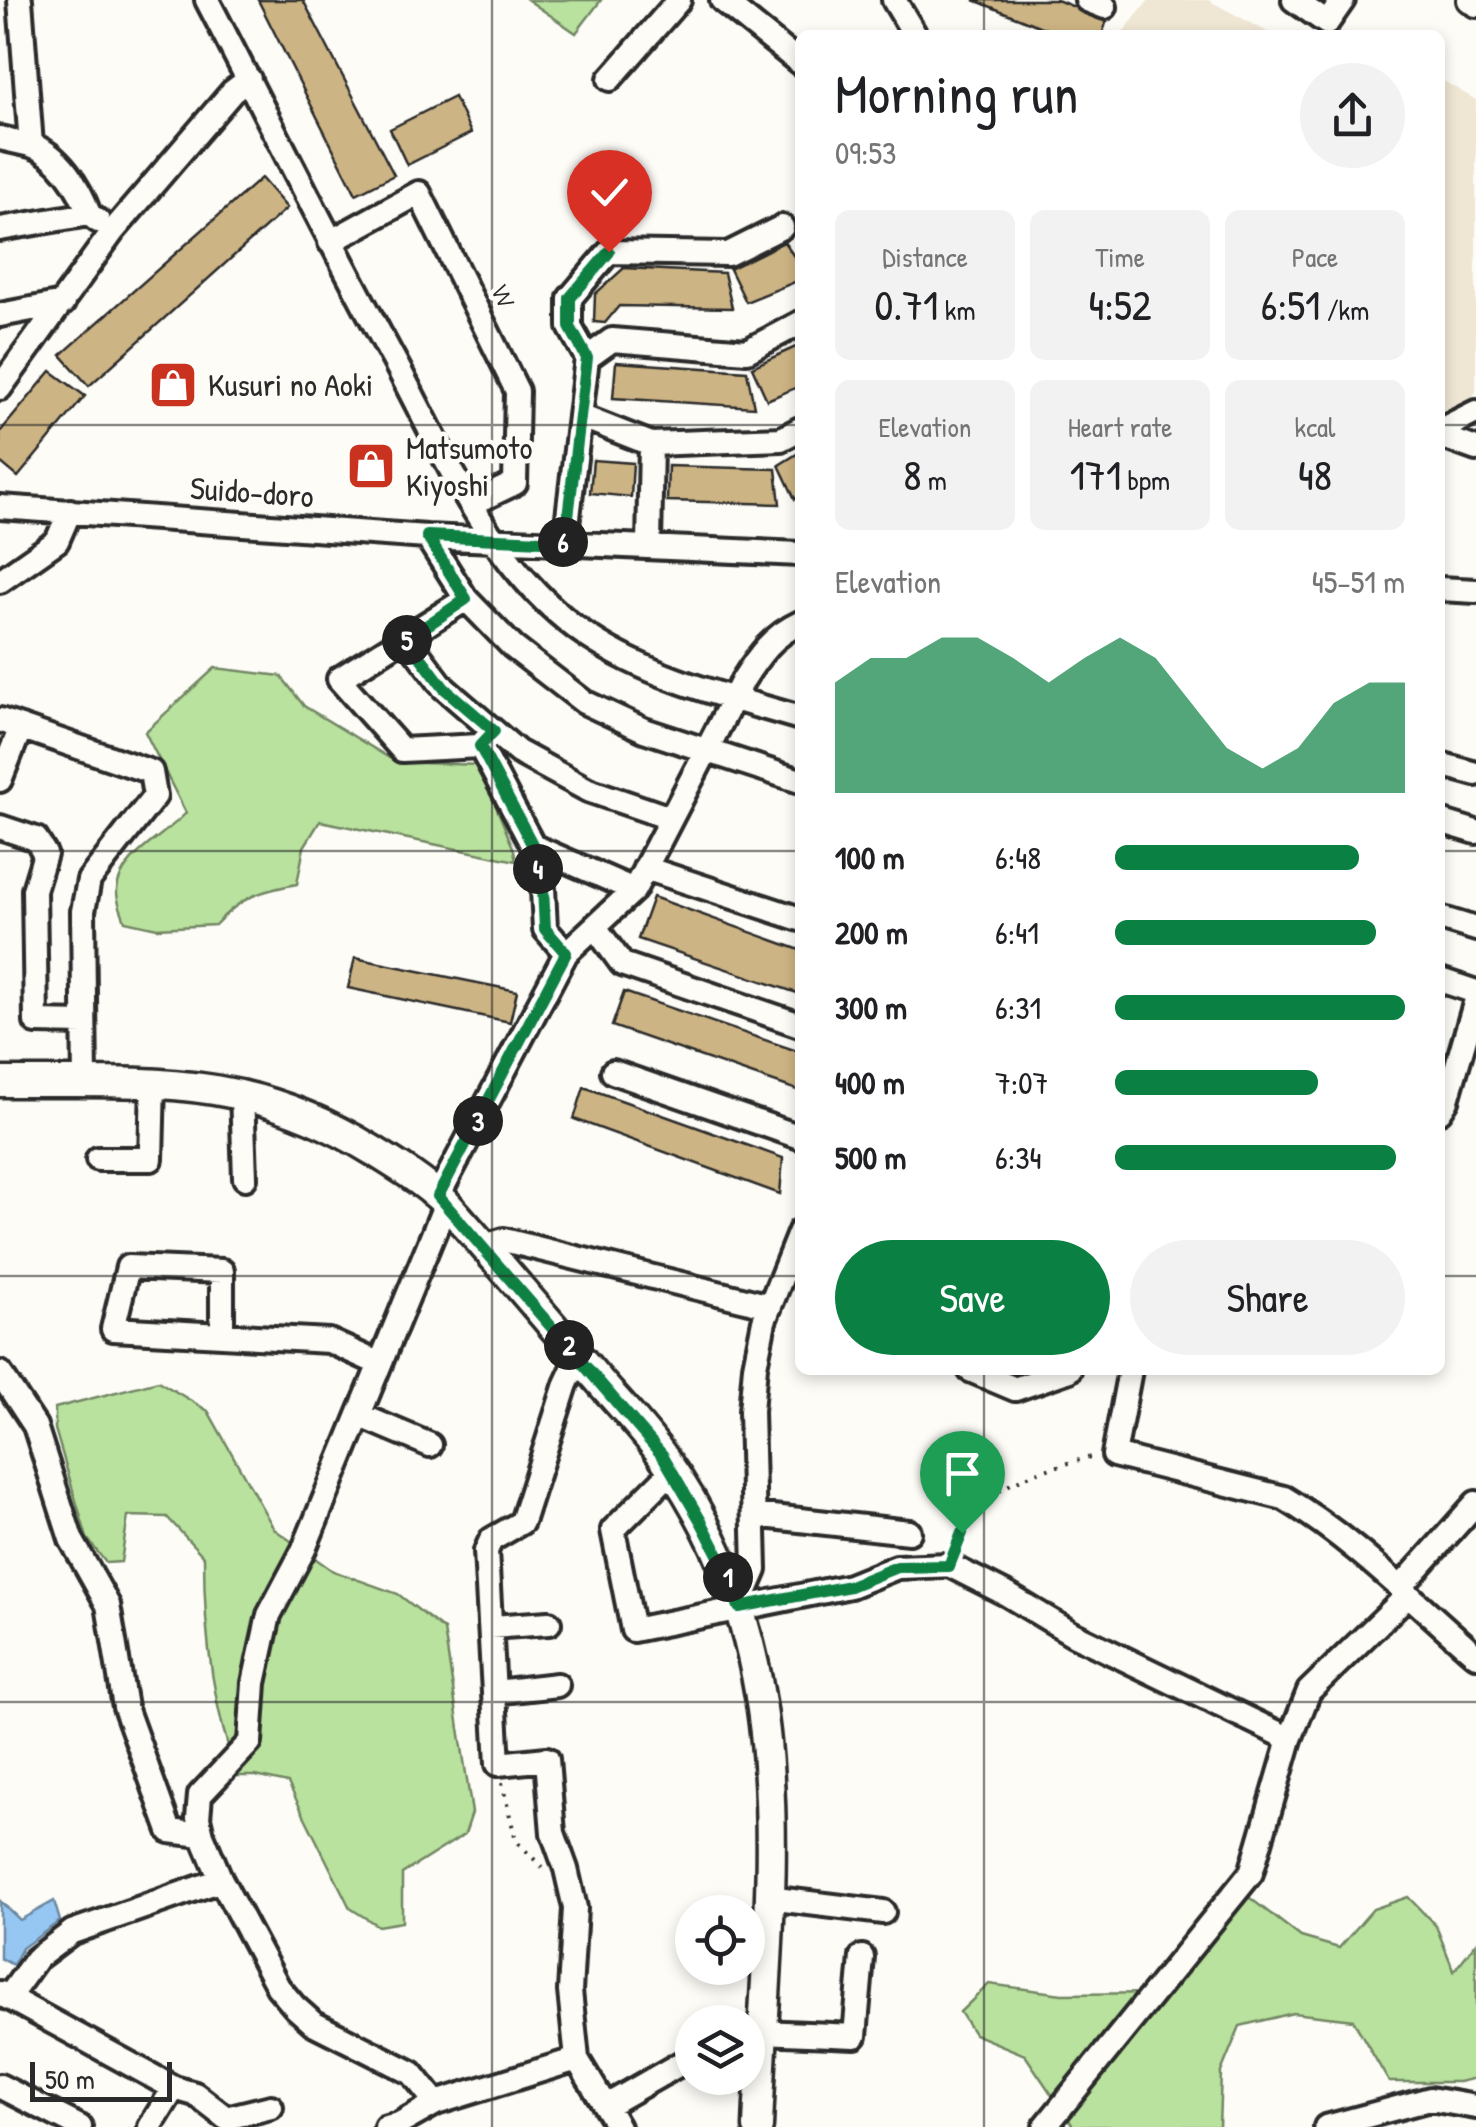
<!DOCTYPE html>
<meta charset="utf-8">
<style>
body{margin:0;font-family:"Patrick Hand","Klee One",sans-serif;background:#f2f2f2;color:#202124;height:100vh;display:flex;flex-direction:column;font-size:38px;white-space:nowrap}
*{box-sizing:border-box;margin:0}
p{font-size:32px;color:#757577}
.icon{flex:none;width:55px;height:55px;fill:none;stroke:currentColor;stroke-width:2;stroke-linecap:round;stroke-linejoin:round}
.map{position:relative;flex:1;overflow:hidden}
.sheet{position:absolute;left:795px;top:30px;width:650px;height:1345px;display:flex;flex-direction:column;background:#fff;border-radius:15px;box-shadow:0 5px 15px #0003}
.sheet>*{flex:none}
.buttons{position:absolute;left:675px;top:1895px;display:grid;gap:20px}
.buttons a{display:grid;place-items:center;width:90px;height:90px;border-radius:50%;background:#fff;box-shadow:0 5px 15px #0003;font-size:50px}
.scale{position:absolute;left:30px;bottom:25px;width:142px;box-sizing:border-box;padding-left:10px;border:5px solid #2b2b2b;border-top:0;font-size:28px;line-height:35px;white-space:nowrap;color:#2b2b2b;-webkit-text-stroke:8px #fdfcf7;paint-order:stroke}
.pin{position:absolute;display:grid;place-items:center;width:85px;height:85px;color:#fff;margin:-102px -42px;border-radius:50% 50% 50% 0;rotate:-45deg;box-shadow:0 0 10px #0007}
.pin .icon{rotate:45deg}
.km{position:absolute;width:50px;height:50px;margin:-25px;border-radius:50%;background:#222;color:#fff;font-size:28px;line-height:50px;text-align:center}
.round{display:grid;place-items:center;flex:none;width:105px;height:105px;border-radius:52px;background:#f2f2f2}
.summary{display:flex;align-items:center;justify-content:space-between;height:170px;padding:0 40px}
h1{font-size:55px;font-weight:600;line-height:75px}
.stats{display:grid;grid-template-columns:repeat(3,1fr);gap:15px;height:170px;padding:10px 40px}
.stats div{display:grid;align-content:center;border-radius:15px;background:#f2f2f2;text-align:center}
.stats b{font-size:42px;font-weight:600}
.stats small{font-size:28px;font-weight:400}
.stats p{font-size:28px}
.chart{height:280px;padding:20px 40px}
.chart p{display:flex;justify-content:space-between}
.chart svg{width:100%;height:180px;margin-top:10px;fill:#0b8043;opacity:.7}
.button{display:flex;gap:20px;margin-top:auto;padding:20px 40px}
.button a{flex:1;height:115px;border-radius:60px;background:#0b8043;color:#fff;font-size:40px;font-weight:600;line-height:115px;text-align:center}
.button a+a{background:#f2f2f2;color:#202124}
ul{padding:0 40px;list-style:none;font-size:32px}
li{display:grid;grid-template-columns:160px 120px 1fr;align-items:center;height:75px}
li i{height:25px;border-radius:12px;background:#0b8043}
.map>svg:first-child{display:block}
.built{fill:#efe6d4}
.green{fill:#b9e29e;stroke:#728664;stroke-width:2.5}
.water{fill:#96c6f2;stroke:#6b88a2;stroke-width:2.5}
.building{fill:#cdb484;stroke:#2b2b2b;stroke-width:2.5}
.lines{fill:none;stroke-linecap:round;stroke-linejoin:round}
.minor-casing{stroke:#2b2b2b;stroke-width:30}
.major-casing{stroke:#2b2b2b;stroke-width:35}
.path{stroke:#2b2b2b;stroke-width:4;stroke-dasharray:2.5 8;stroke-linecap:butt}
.minor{stroke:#fdfcf7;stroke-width:22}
.major{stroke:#fdfcf7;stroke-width:28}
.route-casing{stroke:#fff;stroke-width:20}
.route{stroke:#0b8043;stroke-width:12}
.grid{fill:none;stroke:#2b2b2b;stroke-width:2.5;stroke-opacity:0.55}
.labels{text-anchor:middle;stroke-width:9;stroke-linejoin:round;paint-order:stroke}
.street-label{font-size:32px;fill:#2b2b2b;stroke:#fdfcf7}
.poi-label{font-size:32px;fill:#2b2b2b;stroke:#fdfcf7;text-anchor:start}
</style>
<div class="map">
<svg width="1476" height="2127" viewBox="0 0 1476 2127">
<rect width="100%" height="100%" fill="#fdfcf7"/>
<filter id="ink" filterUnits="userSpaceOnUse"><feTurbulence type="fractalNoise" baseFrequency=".01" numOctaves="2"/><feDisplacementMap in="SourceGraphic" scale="20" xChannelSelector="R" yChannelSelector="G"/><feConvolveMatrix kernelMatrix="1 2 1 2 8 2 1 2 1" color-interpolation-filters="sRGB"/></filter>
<g filter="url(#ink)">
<path class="built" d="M1149,0H1208L1273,35H1121Z
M1440,79L1476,100V392L1465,404L1440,412Z"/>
<path class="green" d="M528,0H601L576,33Z
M215,668L281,676L304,706L396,762L479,765L514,850L516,861L320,821L304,847L297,884C260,891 242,896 215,925L157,928L125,921C122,912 116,899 117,890C119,857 165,836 186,813L145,732Z
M158,1381L208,1411L274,1529L333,1571L398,1594L444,1630L472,1813L465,1834L402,1874V1922L378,1926L350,1908L288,1783L256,1776H238C212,1707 204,1631 204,1557L167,1517L128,1516L121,1562L106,1563L87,1538L55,1429V1408Z
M1246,1895L1301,1937L1339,1948L1373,1909L1408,1897L1436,1926L1454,1971L1476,1943V2078L1459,2082H1389L1353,2020L1293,2013L1240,2026L1221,2072L1219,2127L1073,2126L1025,2055L974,2034L960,2012L989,1984L1062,1994L1167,1993Z"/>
<path class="water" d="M54,1901L60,1921L22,1948L13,1965L0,1958V1901L20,1920Z"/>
<path class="building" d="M258,0H303L394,175L356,194Z
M974,0H1057L1107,20L1102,35H1061Z
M454,97L471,133L407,165L390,129Z
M261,178L287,208L89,386L61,355Z
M784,242L800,265V280L746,302L730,269Z
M624,268L724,273L732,308L619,306L605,323L594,322L595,294Z
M800,345V386L767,400L752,367Z
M616,362L747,371L754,407L613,398Z
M51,371L85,396L18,477L0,462V432Z
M800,452V496L795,499L779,465Z
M593,460L633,463L631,497L590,493Z
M668,466L776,469L780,504L667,501Z
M653,897L800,950V994L638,939Z
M355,958L517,991L510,1022L348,988Z
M624,992L800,1052V1091L612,1026Z
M584,1087L783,1158L780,1194L574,1119Z"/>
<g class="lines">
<g class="minor-casing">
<path id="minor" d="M20,0L31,145C59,154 80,188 89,214
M207,0C270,121 330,243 395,362C447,460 494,574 589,637C652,679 729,697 800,718
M722,0L800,63
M894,0L915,35
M1087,0L1105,7
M1294,0L1327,23L1343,0
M1469,0L1476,5
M610,79L679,0
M0,138L31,145
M0,229L89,214L98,221
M330,242L419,193L517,391L515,483L471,504
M0,315L63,303
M587,358L612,340L747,351L800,323
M0,388L113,231L232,92L249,79
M580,416L651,444L781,439L800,429
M1440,430L1476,412
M1440,436L1476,449
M0,507L427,537L800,554
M427,537L466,599L513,647L584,702L644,730L800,781
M565,542L587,358L570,327V298L609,252L728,254L782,227
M649,545L651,444
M0,581L57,541L70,511
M1440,589L1476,591
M466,599L339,679L402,750L480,746L493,731
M407,639L444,688L518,752L588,790L670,818
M0,720L151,772L155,796L89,880L83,911L85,1082
M480,746L533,846L543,889L545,929L566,953
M1440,764L1476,774
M0,780L21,727
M1440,821L1476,832
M0,827L36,839L45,854L34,890L36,1022L84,1023
M533,846L634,890
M645,868L800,919
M1440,918L1476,929
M595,927L622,964L800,1025
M1440,980L1476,992
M613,1072L800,1137
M242,1093L245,1178
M1440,1111L1447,1100L1476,1000
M98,1159H151L153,1082
M438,1196L566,953L634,890L743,680C759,655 772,636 800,623
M484,1246L504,1240L770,1306
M222,1334V1271L128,1267L113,1329L329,1341L380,1364
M970,1370L1015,1389L1069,1370
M1130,1370L1114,1455L1284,1498C1355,1540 1414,1602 1476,1655
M0,1373L35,1426L71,1539L108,1605L125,1707L170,1831L202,1835
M359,1415L430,1445
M672,1471L613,1530L633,1630L850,1586L897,1567L949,1565L1008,1595L1073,1634L1290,1739
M754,1515L909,1532
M1401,1587L1476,1503
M739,1607L755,1570L751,1411L755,1366L764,1321L800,1231
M491,1627L549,1623
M495,1692L557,1685
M768,1898L883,1912
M0,1993L174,2088L195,2094L226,2118L271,2107
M8,1998L36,1959L72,1932L221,1880
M761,2032L855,2036L862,1957
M577,2059L570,1991L575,1908L566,1869L553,1833L547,1759L498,1764L486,1551L491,1540L522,1522L566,1384L579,1356
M0,2086L80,2127
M436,2103L412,2073L313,2023L295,2007L278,1987L221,1880L202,1835L198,1818L200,1795L250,1742L254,1683L269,1615L304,1549L446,1203
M606,2106L692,2057
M150,2127L174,2088
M386,2127L399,2124L436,2103L577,2059L618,2127
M1045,2127L1251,1873L1290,1739L1309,1691L1407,1596
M1326,2127L1430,2099L1476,2107"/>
</g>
<g class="major-casing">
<path id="major" d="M0,1082C143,1083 244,1071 372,1150C398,1166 424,1182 446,1203C497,1260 546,1318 595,1376C618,1403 644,1429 664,1458C810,1665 767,1890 758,2127"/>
</g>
<path class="path" d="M956,1549C983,1481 1031,1474 1094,1456
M502,1783L516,1841L545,1870"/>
<use href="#minor" class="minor"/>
<use href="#major" class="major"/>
</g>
</g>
<g class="lines" filter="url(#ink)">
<g class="route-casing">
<path id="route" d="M609,252L570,298V327L587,358L565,542L427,536L466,599L407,639L444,688L494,731L480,746L533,846L543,888L545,929L566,953L438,1196L663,1456L702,1523L725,1568L739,1607L850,1586L897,1567L949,1566L962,1533"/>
</g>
<use href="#route" class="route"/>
</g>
<path class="grid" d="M492,0V2127M984,0V35M0,425H800M1440,425H1476M0,851H800M1440,851H1476M0,1276H800M1440,1276H1476M984,1370V2127M0,1702H1476"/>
<defs>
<g id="shop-square" transform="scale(2.5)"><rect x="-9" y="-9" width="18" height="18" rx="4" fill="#c8321e" stroke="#fdfcf7"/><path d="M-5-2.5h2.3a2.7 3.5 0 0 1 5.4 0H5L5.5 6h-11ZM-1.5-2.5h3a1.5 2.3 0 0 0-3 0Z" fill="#fff"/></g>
</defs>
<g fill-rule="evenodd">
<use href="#shop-square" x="173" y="385"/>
<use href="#shop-square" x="371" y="466"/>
</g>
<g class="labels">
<g class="street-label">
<text transform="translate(506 295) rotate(64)" y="11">ｗ</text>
<text transform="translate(252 492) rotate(4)" y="11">Suido-doro</text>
</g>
<g class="poi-label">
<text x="208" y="396">Kusuri no Aoki</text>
<text x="406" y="459">Matsumoto<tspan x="406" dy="37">Kiyoshi</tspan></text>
</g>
</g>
</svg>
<div class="buttons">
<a><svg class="icon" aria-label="locate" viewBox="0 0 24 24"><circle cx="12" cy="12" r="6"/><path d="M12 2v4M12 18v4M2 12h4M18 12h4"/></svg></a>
<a><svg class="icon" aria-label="layers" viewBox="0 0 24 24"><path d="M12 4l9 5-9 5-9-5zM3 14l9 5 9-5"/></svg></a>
</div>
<div class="scale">50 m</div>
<div class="pin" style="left:962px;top:1533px;background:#1e9e55"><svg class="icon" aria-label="arrive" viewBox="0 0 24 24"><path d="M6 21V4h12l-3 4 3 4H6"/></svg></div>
<div class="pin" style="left:609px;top:252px;background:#d93025"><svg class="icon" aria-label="check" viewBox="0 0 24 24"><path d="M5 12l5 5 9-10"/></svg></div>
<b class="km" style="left:728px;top:1577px">1</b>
<b class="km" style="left:569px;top:1345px">2</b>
<b class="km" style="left:478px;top:1121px">3</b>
<b class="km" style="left:538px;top:869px">4</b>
<b class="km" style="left:407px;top:640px">5</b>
<b class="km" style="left:563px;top:542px">6</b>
<section class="sheet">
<div class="summary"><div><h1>Morning run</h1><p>09:53</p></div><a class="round"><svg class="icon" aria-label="share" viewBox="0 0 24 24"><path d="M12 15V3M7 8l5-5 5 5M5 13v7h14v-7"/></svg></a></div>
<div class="stats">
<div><p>Distance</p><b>0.71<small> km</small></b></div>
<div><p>Time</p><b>4:52</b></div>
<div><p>Pace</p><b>6:51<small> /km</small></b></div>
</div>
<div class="stats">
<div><p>Elevation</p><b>8<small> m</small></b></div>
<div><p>Heart rate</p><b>171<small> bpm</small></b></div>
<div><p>kcal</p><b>48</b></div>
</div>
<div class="chart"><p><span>Elevation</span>45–51 m</p>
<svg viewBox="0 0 160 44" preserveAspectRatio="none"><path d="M0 44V17L10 11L20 11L30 6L40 6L50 11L60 17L70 11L80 6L90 11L100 22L110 33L120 38L130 33L140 22L150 17L160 17V44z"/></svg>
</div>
<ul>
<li><b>100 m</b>6:48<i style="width:84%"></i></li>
<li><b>200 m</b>6:41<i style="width:90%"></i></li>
<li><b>300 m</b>6:31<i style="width:100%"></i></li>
<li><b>400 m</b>7:07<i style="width:70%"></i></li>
<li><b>500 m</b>6:34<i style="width:97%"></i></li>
</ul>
<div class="button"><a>Save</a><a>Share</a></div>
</section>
</div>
